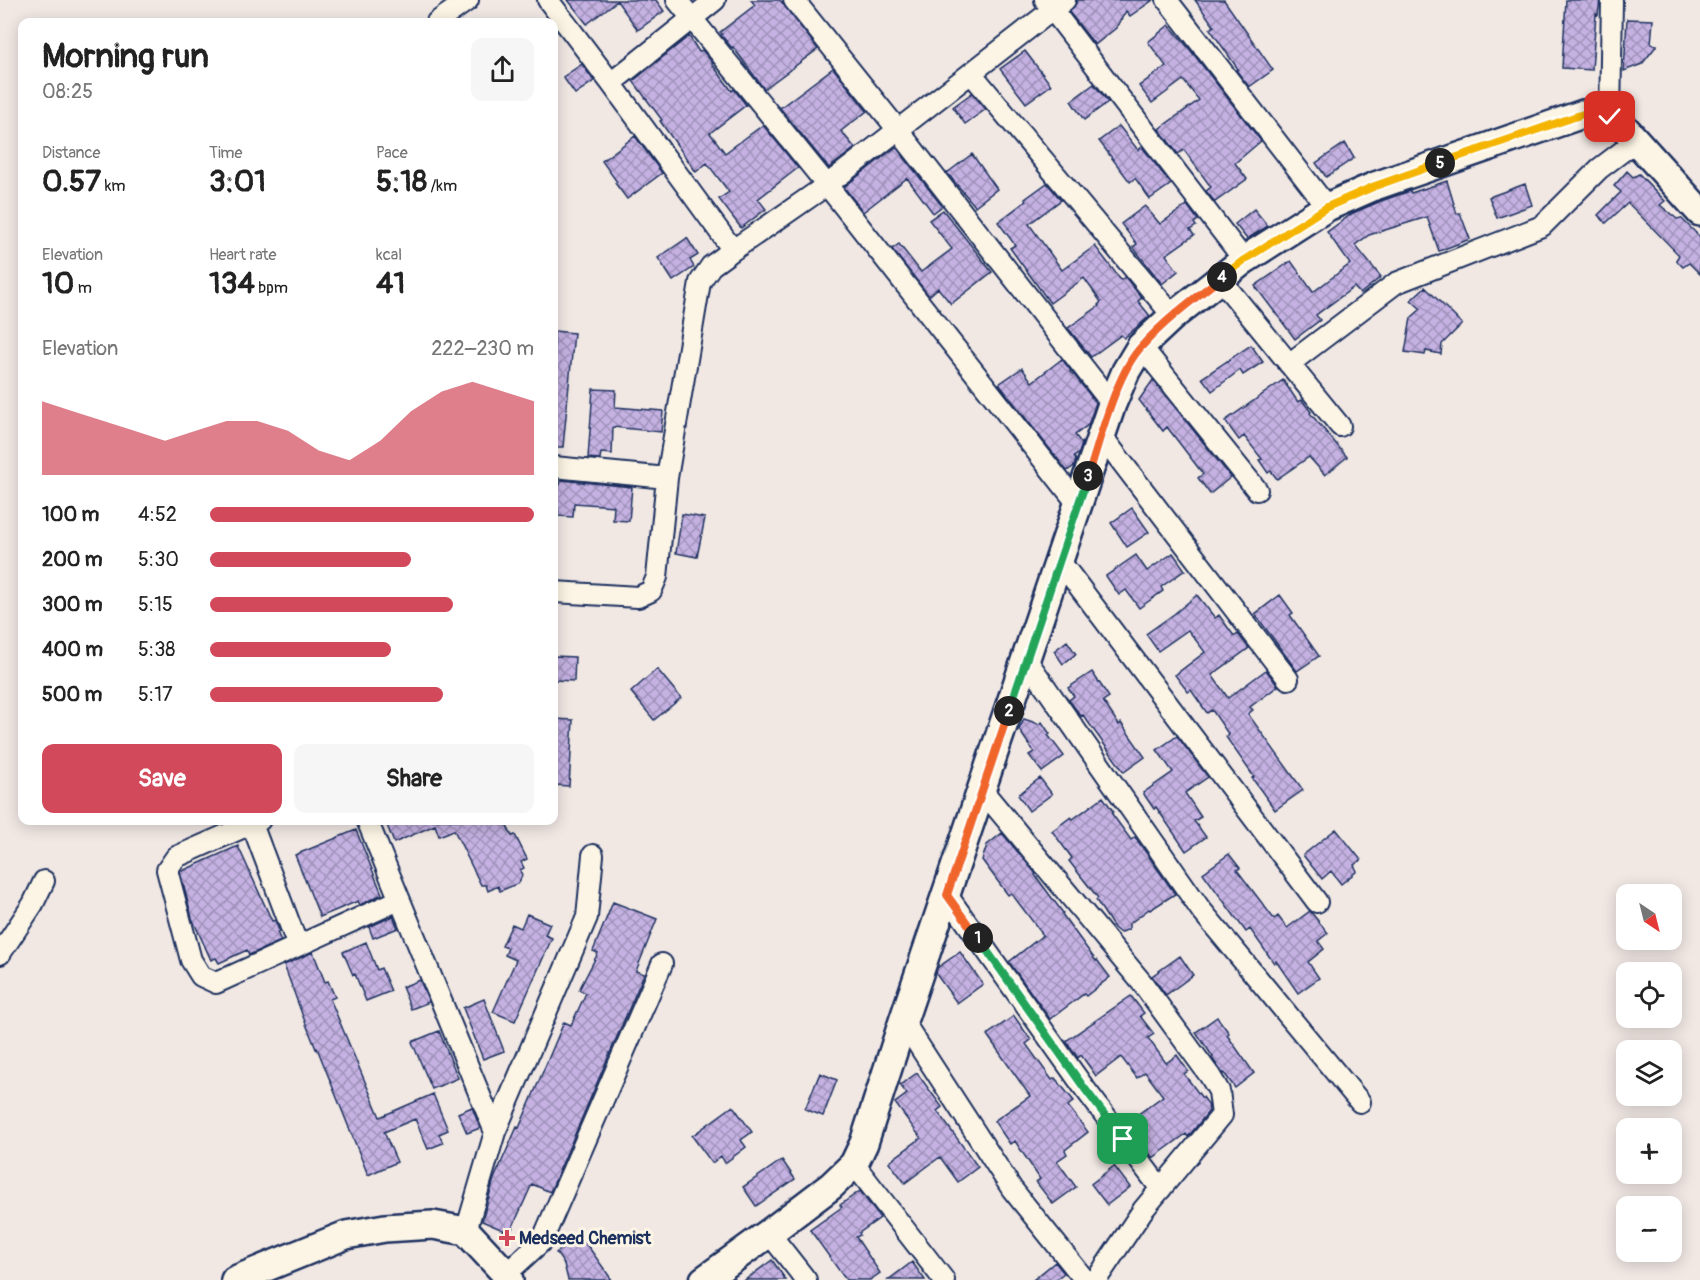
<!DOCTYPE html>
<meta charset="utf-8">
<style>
body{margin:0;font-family:Pangolin,sans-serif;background:#f6f6f6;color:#222;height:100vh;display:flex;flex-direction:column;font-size:22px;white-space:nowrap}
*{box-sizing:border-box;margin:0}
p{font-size:20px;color:#767676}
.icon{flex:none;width:33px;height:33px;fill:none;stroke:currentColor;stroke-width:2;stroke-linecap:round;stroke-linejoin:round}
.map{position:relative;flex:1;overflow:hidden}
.details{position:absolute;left:18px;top:18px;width:540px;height:807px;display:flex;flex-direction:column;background:#fff;border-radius:12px;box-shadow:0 3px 15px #0003}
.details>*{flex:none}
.needle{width:39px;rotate:145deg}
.tools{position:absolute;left:1616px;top:884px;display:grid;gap:12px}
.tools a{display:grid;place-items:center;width:66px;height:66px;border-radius:12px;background:#fff;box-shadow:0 3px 15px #0003;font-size:30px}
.pin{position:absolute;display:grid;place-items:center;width:51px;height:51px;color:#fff;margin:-26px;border-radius:12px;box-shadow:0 3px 9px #0006}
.km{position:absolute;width:30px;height:30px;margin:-15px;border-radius:50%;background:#222;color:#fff;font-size:16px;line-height:30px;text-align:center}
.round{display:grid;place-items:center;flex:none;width:63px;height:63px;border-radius:12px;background:#f6f6f6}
.head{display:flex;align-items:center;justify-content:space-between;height:102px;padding:0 24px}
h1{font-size:33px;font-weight:700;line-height:45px}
.stats{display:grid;grid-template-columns:repeat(3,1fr);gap:9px;height:102px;padding:6px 24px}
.stats div{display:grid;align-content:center}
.stats b{font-size:30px;font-weight:700}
.stats small{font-size:16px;font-weight:400}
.stats p{font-size:16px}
.chart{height:168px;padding:12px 24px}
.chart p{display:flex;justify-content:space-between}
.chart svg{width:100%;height:108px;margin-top:6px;fill:#d1495b;opacity:.7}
.action{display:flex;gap:12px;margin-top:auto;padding:12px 24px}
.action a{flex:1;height:69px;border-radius:12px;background:#d1495b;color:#fff;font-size:24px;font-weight:700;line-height:69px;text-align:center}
.action a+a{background:#f6f6f6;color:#222}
ul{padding:0 24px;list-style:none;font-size:20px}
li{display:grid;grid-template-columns:96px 72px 1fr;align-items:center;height:45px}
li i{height:15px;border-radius:8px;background:#d1495b}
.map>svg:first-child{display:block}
.building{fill:url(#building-cross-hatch);stroke:#1b2f5e;stroke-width:1.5}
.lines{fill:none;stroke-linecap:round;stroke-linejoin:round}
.street-casing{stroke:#1b2f5e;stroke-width:24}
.secondary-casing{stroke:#1b2f5e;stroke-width:32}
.street{stroke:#fcf5e5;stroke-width:20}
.secondary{stroke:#fcf5e5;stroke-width:27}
.split-1-casing{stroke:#fff;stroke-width:12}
.split-2-casing{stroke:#fff;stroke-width:12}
.split-3-casing{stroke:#fff;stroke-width:12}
.split-4-casing{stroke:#fff;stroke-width:12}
.split-5-casing{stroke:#fff;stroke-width:12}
.split-6-casing{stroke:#fff;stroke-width:12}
.split-1{stroke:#22a559;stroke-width:8}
.split-2{stroke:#f0652b;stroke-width:8}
.split-3{stroke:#22a559;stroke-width:8}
.split-4{stroke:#f0652b;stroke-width:8}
.split-5{stroke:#f5b400;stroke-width:8}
.split-6{stroke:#f5b400;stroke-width:8}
.poi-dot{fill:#d1495b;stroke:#fcf5e5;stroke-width:2}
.labels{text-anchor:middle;stroke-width:6;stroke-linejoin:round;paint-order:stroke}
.poi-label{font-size:18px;font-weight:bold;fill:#1b2f5e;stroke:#fcf5e5;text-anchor:start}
</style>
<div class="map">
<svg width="1700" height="1280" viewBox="0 0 1700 1280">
<defs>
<pattern id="building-cross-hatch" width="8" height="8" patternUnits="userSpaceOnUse" patternTransform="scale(1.5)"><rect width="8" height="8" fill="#c5b2e2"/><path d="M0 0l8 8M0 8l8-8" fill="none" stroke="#9f91ba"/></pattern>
</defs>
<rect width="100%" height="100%" fill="#f1e8e4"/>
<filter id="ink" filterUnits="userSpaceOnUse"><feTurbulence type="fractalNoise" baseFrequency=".0167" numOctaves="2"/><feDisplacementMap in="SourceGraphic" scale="12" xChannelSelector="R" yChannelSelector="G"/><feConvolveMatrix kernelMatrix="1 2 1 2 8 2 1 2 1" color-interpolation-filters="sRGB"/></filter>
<g filter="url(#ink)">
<path class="building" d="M568,0H656L664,11L638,30L617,1L587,24Z
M751,0H780L818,49L764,89L733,47L732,48L721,35L722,34L720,32L755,5Z
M1078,0H1153L1130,16L1126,11L1116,28L1095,45L1069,12Z
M1195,0H1224L1273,70L1249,87L1236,70L1238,69L1210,29L1214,26Z
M1566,0H1600L1598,15L1596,14L1592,70L1562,68Z
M1627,19L1653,20L1651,44L1657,45L1642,64L1624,71Z
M1169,25L1188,47L1261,141L1235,163L1247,179L1215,202L1206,191L1211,187L1184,150L1178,154L1159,129L1199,100L1183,80L1152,103L1139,86L1166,66L1148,42Z
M689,36L699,52L702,50L713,63L712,64L732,91L734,89L746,105L710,133L725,153L763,125L798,168L758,199L766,209L741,228L719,199L729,192L707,163L696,172L660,121L662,120L633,81Z
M1025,51L1051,85L1026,103L1000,69Z
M582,64L594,81L575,94L563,77Z
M833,68L867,111L841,131L855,148L829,168L780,108Z
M1094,84L1108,102L1084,120L1071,101Z
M972,93L986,109L965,124L953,107Z
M1119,126L1138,150L1142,147L1171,184L1150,199L1135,178L1130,182L1099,141Z
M635,136L662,173L627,199L615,183L617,182L602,161Z
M1345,143L1354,158L1326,177L1316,163Z
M896,147L942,206L933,213L907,178L863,212L844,187Z
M972,154L997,189L975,206L947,173Z
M1627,171L1633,177L1639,174L1665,201L1660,205L1677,219L1681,218L1700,237V274L1689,263L1683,267L1676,260L1679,255L1628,203L1606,223L1598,215L1621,192L1614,186Z
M1447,181L1457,214L1460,213L1470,239L1439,251L1427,217L1369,235L1355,245L1381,277L1360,294L1354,287L1316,315L1320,320L1295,339L1255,286L1291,261L1313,292L1350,264L1327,232L1353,213L1381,201L1410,191L1411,193Z
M1047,183L1061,200L1029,224L1062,270L1095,246L1121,280L1125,277L1142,298L1138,301L1150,316L1124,338L1121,335L1091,357L1068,328L1099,306L1098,305L1101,302L1084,278L1050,303L1010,248L1015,245L998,222L1026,201L1025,199Z
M1525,184L1532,205L1497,218L1489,197Z
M1187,205L1198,220L1194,223L1196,226L1190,230L1194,235L1166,255L1178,271L1162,284L1133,247L1137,244L1121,224L1145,206L1160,224Z
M1254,209L1268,226L1247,239L1235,224Z
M943,210L992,272L951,304L938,288L929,296L892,249L899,244L921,272L952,249L929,220Z
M687,238L698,255L690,260L694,267L673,281L658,258Z
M1425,287L1462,324L1442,344L1441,354L1426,351L1425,355L1405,352L1411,318L1421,309L1411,300Z
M554,331L574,333L563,447H554Z
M1251,345L1263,362L1243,375L1240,370L1212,391L1202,378Z
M1062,359L1071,371L1070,372L1075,376L1096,403L1088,425L1075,435L1082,444L1079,453L1074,457L1076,460L1074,466L1067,471L999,384L1022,368L1032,382Z
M1153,380L1231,477L1210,494L1198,478L1203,474L1167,427L1163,431L1139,400Z
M1283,380L1298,402L1302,400L1311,412L1310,413L1347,457L1325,475L1309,457L1277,479L1271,471L1268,473L1259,460L1262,459L1244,436L1239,440L1225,421Z
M593,389L616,390L615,407L663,411L661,432L613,427L612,454L601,453L600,459L588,458Z
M561,480L632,487L629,521L613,520L614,506L574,503L573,517L558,516V509L554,508V484L560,485Z
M1132,508L1149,532L1127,547L1111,523Z
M682,514L705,518L697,557L676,553Z
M1173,553L1185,570L1161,587L1163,591L1139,608L1126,590L1119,595L1106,576L1136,555L1147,571Z
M1197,595L1215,618L1219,615L1234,636L1238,634L1249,648L1212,675L1228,698L1266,670L1278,686L1250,707L1253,710L1248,714L1303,790L1275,810L1252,778L1254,777L1226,737L1229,735L1212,710L1207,713L1191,690L1188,692L1175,675L1205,652L1188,630L1158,651L1146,634L1174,614Z
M1280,595L1293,613L1290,615L1319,656L1297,671L1255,614Z
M1067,641L1076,654L1063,664L1054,651Z
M554,656L575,657L574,681L554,680Z
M657,669L681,698L654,720L631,692Z
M1092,672L1109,697L1103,701L1119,725L1121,723L1145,757L1124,772L1083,715L1081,716L1069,700L1074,696L1068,688Z
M554,719L573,720L569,786L554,785Z
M1024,719L1039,724L1042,722L1050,734L1048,735L1064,756L1042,772L1029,755L1034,752L1019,730Z
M1177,736L1208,777L1185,793L1201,817L1194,821L1206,837L1186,851L1156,807L1154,809L1143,793L1173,772L1157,750Z
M1040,778L1052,794L1029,811L1018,795Z
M1103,797L1113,811L1112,814L1131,840L1135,837L1175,894L1150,910L1149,909L1129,924V929L1120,933L1114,928L1096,900L1098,898L1069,861L1072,858L1052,831L1071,817L1073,819Z
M385,820H504L512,836L515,835L527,859L521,862L524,868L520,870L522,875L519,883L500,891L498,886L488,891L486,885H481L454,830L439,836L435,825L394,843Z
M1336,829L1361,860L1354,865L1357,871L1341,884L1331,871L1322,879L1303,855Z
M356,830L382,894L360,905L358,901L320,917L295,855Z
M1002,833L1036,874L1035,875L1063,913L1062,914L1096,961L1097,960L1110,977L1086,996L1084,994L1050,1019L1009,962L1043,935L1011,893L1008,895L982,860L987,845Z
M238,846L272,921L275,920L279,931L277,932L281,941L249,955L247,950L219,963L216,958L211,960L192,918L180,872Z
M1229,854L1240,868L1237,870L1274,919L1278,916L1287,928L1310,911L1328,933L1318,941L1324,949L1308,962L1319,978L1298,993L1276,961L1274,963L1250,929L1246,932L1203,873Z
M613,902L657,919L636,971L644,974L550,1192L532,1184L510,1233L482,1221L494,1179L517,1127L519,1128L564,1022L571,1025L586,993L579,990L598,953L593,951Z
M527,914L550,924L545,935L552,938L515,1021L493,1012L516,960L505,955L508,948L502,946L512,924L521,928Z
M393,916L398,928L373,938L369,927Z
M366,942L377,970L381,968L391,991L366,1001L355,974L353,975L343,952Z
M313,952L325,982L328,981L335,997L330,999L380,1117L433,1094L448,1130L439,1134L443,1143L428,1149L415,1119L384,1132L397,1162L368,1175L317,1048L316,1049L302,1014L284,965Z
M960,952L983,984L957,1003L936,974L937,968Z
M1180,956L1193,975L1166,995L1152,976Z
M420,980L429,1002L411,1009L402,987Z
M1131,996L1144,1013L1140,1016L1154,1034L1148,1038L1166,1063L1177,1055L1188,1071L1184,1074L1202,1098L1203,1097L1208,1104L1209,1111L1188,1137L1186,1134L1153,1158L1126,1123L1163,1096L1145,1072L1137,1078L1121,1057L1096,1076L1081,1055L1078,1058L1066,1041Z
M484,999L504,1051L483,1059L463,1008Z
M1014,1016L1031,1040L1026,1044L1052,1080L1055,1078L1074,1101L1068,1106L1088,1132L1065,1150L1067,1154L1057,1161L1076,1187L1053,1204L1036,1182L1040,1179L1015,1141L1010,1144L994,1121L1030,1096L987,1035Z
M1217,1017L1229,1033L1227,1035L1254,1073L1235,1088L1224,1073L1223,1074L1212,1058L1213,1057L1196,1032Z
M439,1031L458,1078L432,1089L412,1042Z
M820,1073L837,1080L823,1116L805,1109Z
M917,1073L942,1107L937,1111L978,1167L958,1182L940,1157L905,1183L889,1162L921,1138L895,1103L907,1094L900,1085Z
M733,1106L752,1132L741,1140L746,1147L725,1163L721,1156L712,1163L692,1136Z
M472,1107L480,1128L467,1133L458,1113Z
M782,1160L795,1179L756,1206L743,1187Z
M1114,1166L1130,1187L1107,1205L1091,1184Z
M860,1191L880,1218L859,1233L860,1235L856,1237L880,1273L870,1280H846L810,1230L842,1207L840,1205Z
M580,1235L612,1280H568L564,1264L556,1253Z
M772,1260L786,1280H745Z
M912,1262L925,1280H888Z
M1055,1262L1064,1273L1055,1280H1033Z"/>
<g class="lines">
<g class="street-casing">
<path id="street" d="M548,0L611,83L733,250L827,185L677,0
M794,0L898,130L1112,404
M1045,0L1244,260
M1065,0L827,185L1078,504
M1167,0L1327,207
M437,22L468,0
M971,73L1173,316
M611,83L715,0
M1610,117L1612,0
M1220,279L1340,426
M1141,346L1257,490
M1289,364L1396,283L1542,226L1599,169L1636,141
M1101,435L1288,679
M554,467L667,478
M1059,560L1317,902
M554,592L638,597L651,591L657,577L667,478L700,282L711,266L733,250
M1026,659L1201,910L1360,1102
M982,790L1143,984L1210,1076L1219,1091L1222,1115L1143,1210L1096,1280
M260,820L176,857L167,870L191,960L201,976L216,983L399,900
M367,820L495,1132
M252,824L298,946
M947,895L1085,1089L1161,1189
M0,954L33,904L44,881
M903,1021L1012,1189L1085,1280
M854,1164L944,1280
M466,1231L495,1132L587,917L593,855
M769,1233L806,1280
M506,1274L542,1241L662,964"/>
</g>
<g class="secondary-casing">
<path id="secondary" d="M235,1280L346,1235L385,1228L433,1225L466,1231L506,1274L509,1280
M704,1280L769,1233L831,1186L854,1164L864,1143L903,1021L1112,404L1126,371L1141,346L1173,316L1244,260L1327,207L1375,186L1583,114L1602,113L1620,123L1700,212"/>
</g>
<use href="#street" class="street"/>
<use href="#secondary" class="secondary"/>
</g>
</g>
<g class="lines" filter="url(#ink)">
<g class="split-1-casing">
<path id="split-1" d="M978,938L1085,1089L1123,1139"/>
</g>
<g class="split-2-casing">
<path id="split-2" d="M978,938L947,895L1009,711"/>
</g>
<g class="split-3-casing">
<path id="split-3" d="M1009,711L1088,476"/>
</g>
<g class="split-4-casing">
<path id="split-4" d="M1088,476C1100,440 1116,373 1142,346C1165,320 1195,298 1222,277"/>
</g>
<g class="split-5-casing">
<path id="split-5" d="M1222,277L1244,260L1327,207L1375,186L1440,163"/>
</g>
<g class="split-6-casing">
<path id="split-6" d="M1440,163L1583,114L1602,113L1610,117"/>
</g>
<use href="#split-1" class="split-1"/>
<use href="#split-2" class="split-2"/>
<use href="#split-3" class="split-3"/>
<use href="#split-4" class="split-4"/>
<use href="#split-5" class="split-5"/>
<use href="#split-6" class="split-6"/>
</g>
<path class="poi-dot" d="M504 1229h6v6h6v6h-6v6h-6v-6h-6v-6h6z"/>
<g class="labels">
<g class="poi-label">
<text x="519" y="1244">Medseed Chemist</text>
</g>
</g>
</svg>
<div class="tools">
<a><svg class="needle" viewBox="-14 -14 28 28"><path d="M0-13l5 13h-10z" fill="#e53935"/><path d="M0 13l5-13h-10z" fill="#767676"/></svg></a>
<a><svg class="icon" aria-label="locate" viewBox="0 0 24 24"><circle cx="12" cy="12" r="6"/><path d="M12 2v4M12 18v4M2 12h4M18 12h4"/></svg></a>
<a><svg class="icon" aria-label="layers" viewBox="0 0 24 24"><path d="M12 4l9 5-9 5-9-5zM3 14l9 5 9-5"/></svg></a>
<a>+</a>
<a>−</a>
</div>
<div class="pin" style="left:1123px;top:1139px;background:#1e9e55"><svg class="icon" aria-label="arrive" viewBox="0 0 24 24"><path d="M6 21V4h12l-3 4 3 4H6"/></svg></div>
<div class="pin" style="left:1610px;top:117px;background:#d93025"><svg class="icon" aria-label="check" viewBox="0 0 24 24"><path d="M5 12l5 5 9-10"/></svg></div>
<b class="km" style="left:978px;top:938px">1</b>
<b class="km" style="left:1009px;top:711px">2</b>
<b class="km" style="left:1088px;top:476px">3</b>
<b class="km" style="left:1222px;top:277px">4</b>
<b class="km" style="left:1440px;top:163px">5</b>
<section class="details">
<div class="head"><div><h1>Morning run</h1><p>08:25</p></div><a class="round"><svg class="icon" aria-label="share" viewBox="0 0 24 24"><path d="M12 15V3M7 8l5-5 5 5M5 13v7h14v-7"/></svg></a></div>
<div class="stats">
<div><p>Distance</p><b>0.57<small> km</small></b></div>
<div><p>Time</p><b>3:01</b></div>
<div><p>Pace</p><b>5:18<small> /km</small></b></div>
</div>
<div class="stats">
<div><p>Elevation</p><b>10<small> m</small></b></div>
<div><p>Heart rate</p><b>134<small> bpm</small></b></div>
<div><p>kcal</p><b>41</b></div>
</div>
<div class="chart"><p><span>Elevation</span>222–230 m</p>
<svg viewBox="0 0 160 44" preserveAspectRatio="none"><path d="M0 44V14L10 18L20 22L30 26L40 30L50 26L60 22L70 22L80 26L90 34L100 38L110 30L120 18L130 10L140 6L150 10L160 14V44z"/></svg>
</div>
<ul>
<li><b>100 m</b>4:52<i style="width:100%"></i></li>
<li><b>200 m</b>5:30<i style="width:62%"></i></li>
<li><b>300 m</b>5:15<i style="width:75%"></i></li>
<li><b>400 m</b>5:38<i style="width:56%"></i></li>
<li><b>500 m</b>5:17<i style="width:72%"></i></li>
</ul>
<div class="action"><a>Save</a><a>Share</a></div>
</section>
</div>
